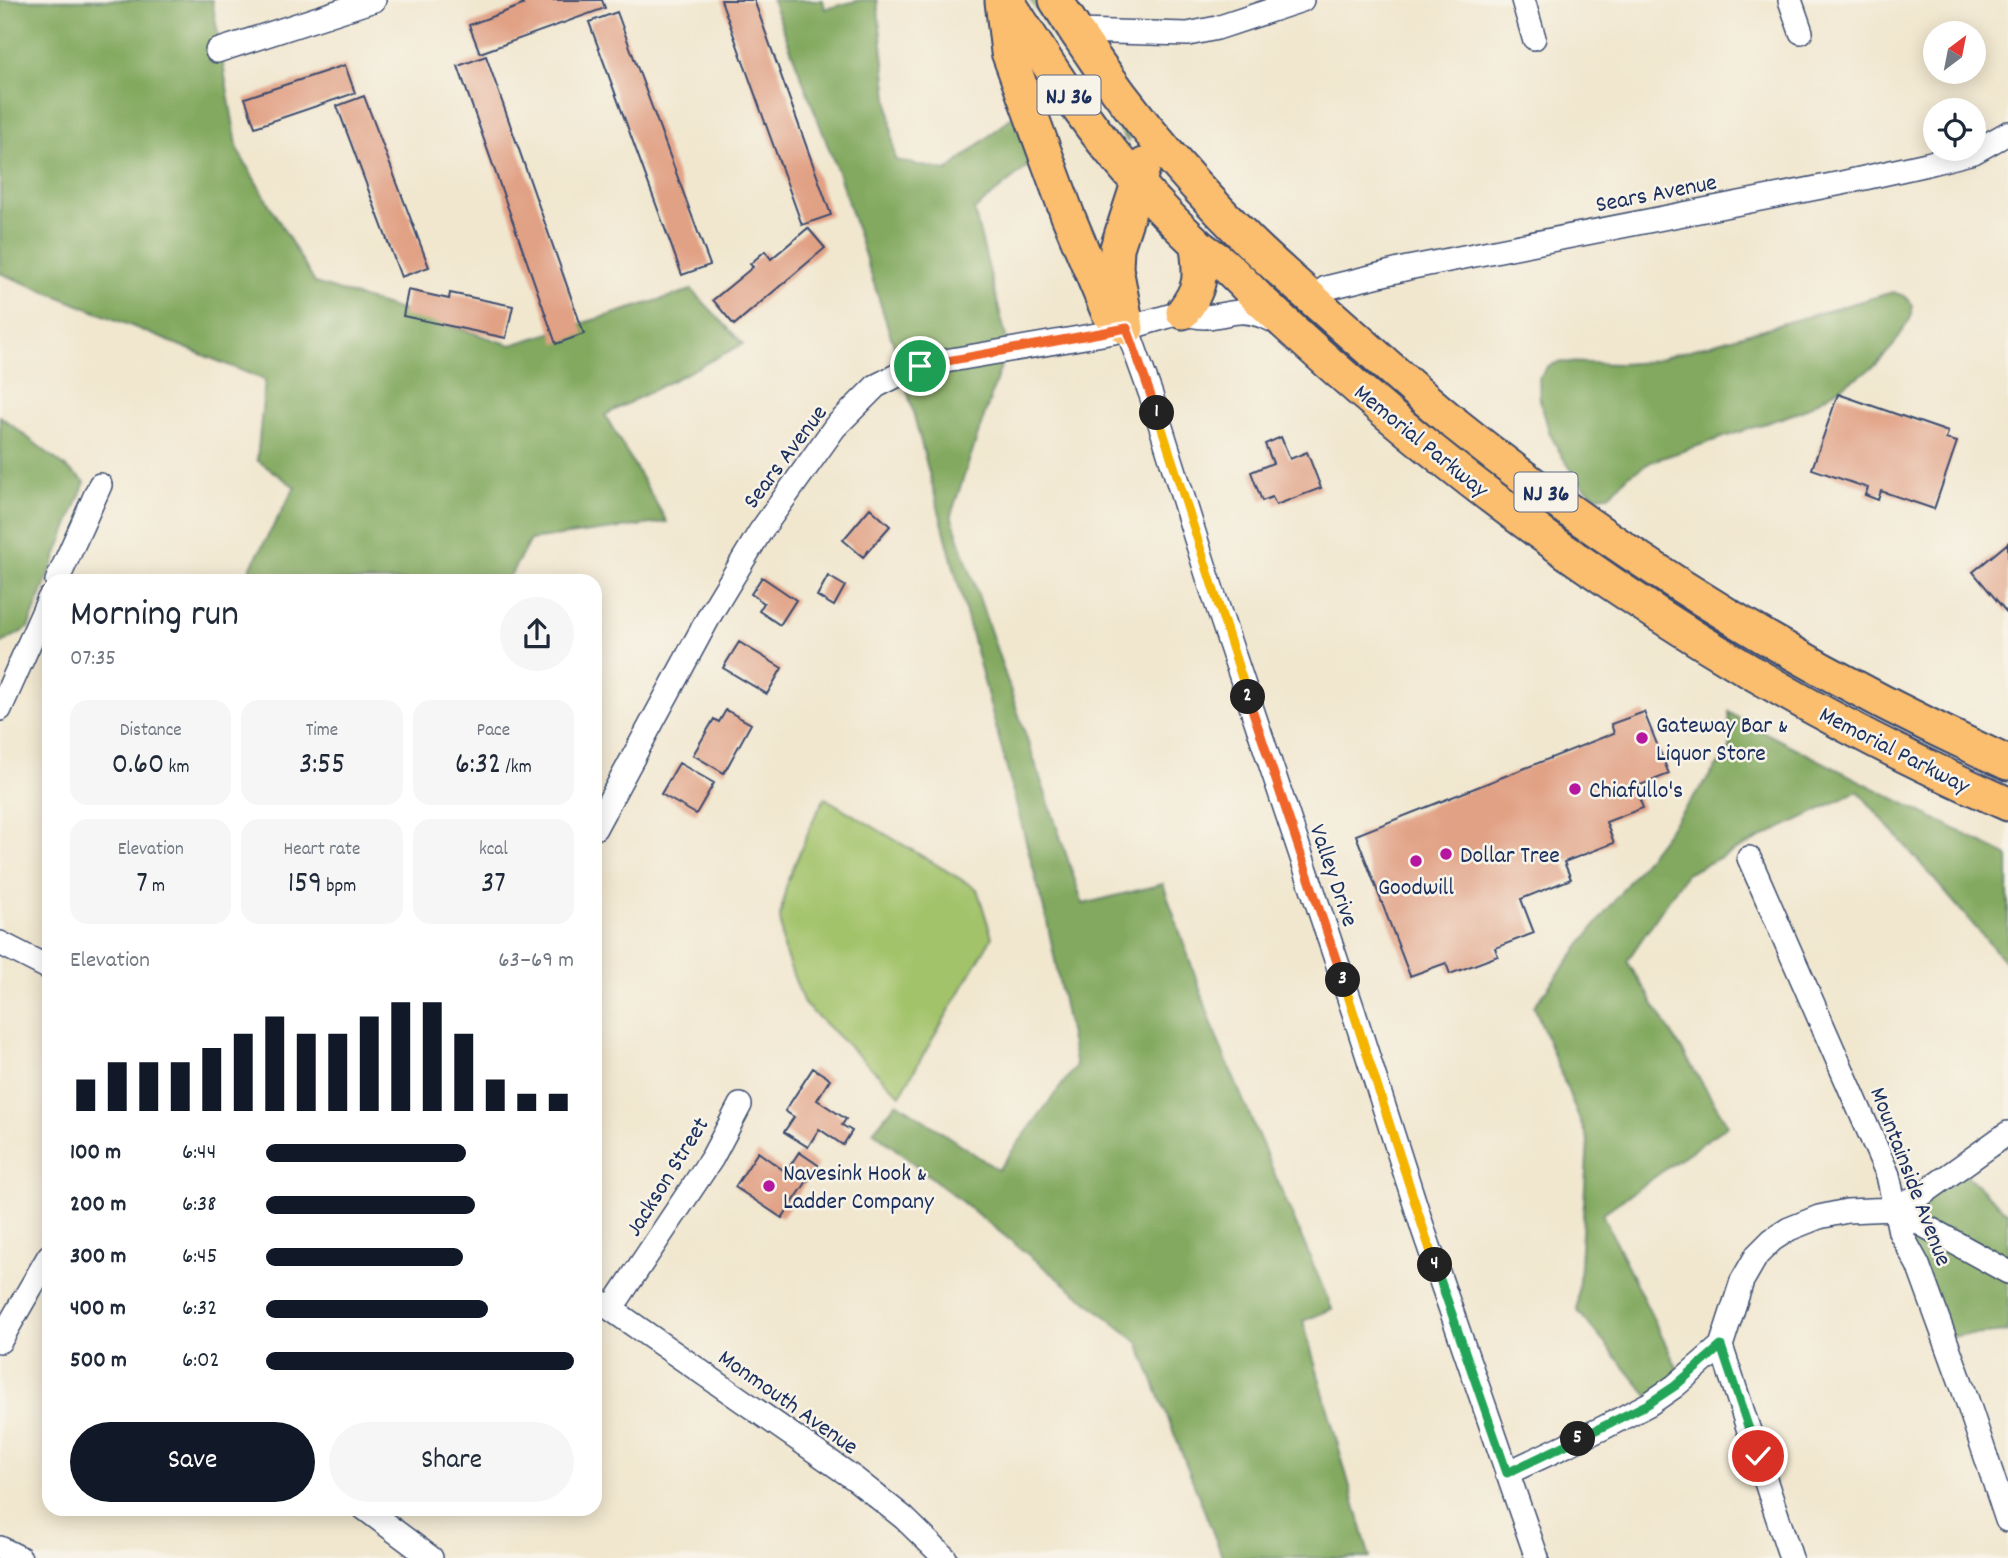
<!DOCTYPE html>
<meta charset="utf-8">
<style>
body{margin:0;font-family:Dekko,sans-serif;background:#f6f6f7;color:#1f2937;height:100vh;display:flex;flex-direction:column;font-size:26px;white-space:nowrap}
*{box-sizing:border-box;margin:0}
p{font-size:23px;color:#747a83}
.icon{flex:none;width:38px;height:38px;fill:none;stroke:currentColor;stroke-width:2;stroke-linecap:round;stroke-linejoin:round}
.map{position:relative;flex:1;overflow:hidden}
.details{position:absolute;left:42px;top:574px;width:560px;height:942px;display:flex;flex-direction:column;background:#fff;border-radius:21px;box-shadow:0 4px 18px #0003}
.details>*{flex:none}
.needle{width:46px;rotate:32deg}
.fabs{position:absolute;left:1923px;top:21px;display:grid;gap:14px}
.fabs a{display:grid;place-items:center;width:63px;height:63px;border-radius:50%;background:#fff;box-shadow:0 4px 18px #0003;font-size:35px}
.pin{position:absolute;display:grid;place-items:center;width:60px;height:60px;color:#fff;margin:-30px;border:4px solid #fff;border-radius:50%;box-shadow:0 2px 7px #0007}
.km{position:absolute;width:35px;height:35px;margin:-18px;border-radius:50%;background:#222;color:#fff;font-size:19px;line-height:35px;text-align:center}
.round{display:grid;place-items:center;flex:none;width:74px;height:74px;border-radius:37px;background:#f6f6f7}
.summary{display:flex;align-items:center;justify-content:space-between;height:119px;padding:0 28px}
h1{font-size:38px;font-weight:600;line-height:52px}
.figures{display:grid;grid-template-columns:repeat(3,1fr);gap:10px;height:119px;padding:7px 28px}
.figures div{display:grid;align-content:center;border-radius:18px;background:#f6f6f7;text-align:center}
.figures b{font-size:30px;font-weight:600}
.figures small{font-size:19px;font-weight:400}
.figures p{font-size:19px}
.chart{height:196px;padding:14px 28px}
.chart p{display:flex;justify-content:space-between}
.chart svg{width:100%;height:126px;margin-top:7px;stroke:#111827;stroke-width:6}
.action{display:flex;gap:14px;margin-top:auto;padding:14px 28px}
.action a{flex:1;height:80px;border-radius:42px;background:#111827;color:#fff;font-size:28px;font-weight:600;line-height:80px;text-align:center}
.action a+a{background:#f6f6f7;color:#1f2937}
ul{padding:0 28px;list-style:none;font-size:23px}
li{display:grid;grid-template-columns:112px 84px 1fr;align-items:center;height:52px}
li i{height:18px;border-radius:9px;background:#111827}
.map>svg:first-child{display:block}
.green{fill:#a3c36b;stroke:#5f7964;stroke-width:2}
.forest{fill:#82a95f;stroke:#4e6c5e;stroke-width:2}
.building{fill:#e1a185}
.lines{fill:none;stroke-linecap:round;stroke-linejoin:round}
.minor-casing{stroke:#3b4b6f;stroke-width:26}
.highway-casing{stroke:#3b4b6f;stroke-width:37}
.minor{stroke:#fff;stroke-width:23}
.highway{stroke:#fbbd6e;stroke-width:33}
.split-1-casing{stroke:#fff;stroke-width:14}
.split-2-casing{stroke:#fff;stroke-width:14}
.split-3-casing{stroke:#fff;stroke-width:14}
.split-4-casing{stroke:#fff;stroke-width:14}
.split-5-casing{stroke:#fff;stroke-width:14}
.split-6-casing{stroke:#fff;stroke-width:14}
.split-1{stroke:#f0652b;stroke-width:9}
.split-2{stroke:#f5b400;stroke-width:9}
.split-3{stroke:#f0652b;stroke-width:9}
.split-4{stroke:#f5b400;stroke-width:9}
.split-5{stroke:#22a559;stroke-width:9}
.split-6{stroke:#22a559;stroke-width:9}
.poi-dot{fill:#b5179e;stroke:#f7f3e8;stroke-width:2.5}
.labels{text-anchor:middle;stroke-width:5;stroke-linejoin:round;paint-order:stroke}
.shield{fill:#f7f3e8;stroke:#5d6a87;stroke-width:2}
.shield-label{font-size:23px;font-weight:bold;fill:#1b2f5e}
.street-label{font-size:24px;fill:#1b2f5e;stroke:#f7f3e8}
.poi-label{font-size:24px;fill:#1b2f5e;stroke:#f7f3e8;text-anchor:start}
</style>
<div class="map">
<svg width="2008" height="1558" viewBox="0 0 2008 1558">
<rect width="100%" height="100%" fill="#f7f3e8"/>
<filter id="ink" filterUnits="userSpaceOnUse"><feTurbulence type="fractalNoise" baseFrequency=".0143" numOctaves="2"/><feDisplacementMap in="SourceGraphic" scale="14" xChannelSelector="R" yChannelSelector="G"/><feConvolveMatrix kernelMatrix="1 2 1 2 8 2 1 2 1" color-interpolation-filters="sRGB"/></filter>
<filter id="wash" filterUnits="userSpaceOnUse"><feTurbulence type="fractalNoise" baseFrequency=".00686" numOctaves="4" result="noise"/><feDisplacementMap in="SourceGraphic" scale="28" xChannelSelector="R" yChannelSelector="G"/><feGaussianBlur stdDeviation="1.57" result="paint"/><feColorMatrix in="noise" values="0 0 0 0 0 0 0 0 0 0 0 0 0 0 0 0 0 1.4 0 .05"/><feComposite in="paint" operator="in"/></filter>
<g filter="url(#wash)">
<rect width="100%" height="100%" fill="#f1e7cf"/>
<path class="green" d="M1030,0H1041L1125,126L1129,143L1077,73Z
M825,798L977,889L992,937L900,1095L804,1004L783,948L780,916L787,882L815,816Z"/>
<path class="forest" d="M0,0H212L238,151L315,283L511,345L692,290L743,344L605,415L667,522L530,540L507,581H243L295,487L257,460L265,380L0,273Z
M772,0H823L825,9L860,0H877L895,160L947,171L1018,112L1037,159L974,210L1008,345L951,515L1083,904L1163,884L1218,1041L1332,1309L1303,1321L1370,1558H1223L1138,1342L873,1131L897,1102L998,1170L1076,1066L1047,921L903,374L839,175Z
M1893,292L1904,296L1913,305L1911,317L1903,330L1894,345L1875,366L1802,411L1653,461L1629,475L1609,495L1597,496L1583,486L1563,458L1550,434L1540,400L1539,378L1548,366L1559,362L1621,364L1648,362Z
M0,416L85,482L28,628L0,644Z
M1729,712L1746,723L2008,856V965L1858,791L1686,874L1627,961L1728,1125L1602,1214L1686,1386L1657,1407L1577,1310L1588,1141L1534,1006L1730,749Z
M1961,1170L2008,1213V1332L1945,1337L1897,1210Z"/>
<g id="blocks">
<path class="building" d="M602,0L605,8L480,53L469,25L523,5L521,1L523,0Z
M721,0H754L831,215L802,225Z
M617,12L710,265L682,275L589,22Z
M486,56L584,334L556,344L458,66Z
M345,65L355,93L255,127L245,98Z
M364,96L429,267L401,277L337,106Z
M808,228L825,248L734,325L713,300L753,267L750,264L765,251L771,259Z
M408,290L449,299L450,293L513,306L506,338L403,316Z
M1838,394L1948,432L1946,439L1957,442L1934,509L1881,491L1878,500L1865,495L1868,488L1812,469Z
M1281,437L1290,459L1307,452L1321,488L1276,505L1272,497L1262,501L1251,472L1273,463L1265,444Z
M870,508L890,526L863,557L843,540Z
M2008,543V614L1973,572Z
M828,576L845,586L834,606L817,596Z
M762,577L796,600L780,625L759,611L764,603L751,594Z
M739,642L782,668L767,694L723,668Z
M726,710L751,724L724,773L693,755L714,719L719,722Z
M1644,712L1669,774L1635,787L1643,808L1606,822L1614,843L1564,862L1571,879L1521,899L1534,933L1495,948L1498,956L1450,974L1446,963L1410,976L1356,835L1614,733L1611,724Z
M679,763L714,783L696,814L661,794Z
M813,1068L830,1079L817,1100L846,1119L842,1125L852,1131L843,1145L819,1129L808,1147L784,1132L794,1117L785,1111Z
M758,1152L786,1172L799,1152L818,1165L782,1218L735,1187Z"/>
</g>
</g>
<g filter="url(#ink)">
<use href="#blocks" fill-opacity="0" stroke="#3b4b6f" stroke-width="2"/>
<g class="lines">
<g class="minor-casing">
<path id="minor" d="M1523,0L1534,38
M1790,0L1801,32
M1076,31L1188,34L1217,28L1302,0
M217,51L374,0
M1314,300L1326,288L1408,268L1842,183L1927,164L1974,152L2008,133
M1127,328L1151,395L1210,584L1354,1013L1424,1232L1537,1558
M57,581L100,485
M0,709L49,599
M595,828L711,613L760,532L835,427L876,386L916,366L1114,332L1183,312C1205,322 1217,314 1239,312C1252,311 1264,316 1277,322
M1749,858L1888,1175L1900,1232L1918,1265L1964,1391L2007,1520
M0,943L49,968
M1894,1209L1924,1193L2008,1133
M595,1298L855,1479L904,1518L945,1558
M611,1309L712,1158L740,1105
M0,1341L49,1256
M1721,1346L1791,1558
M1507,1473L1603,1428L1649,1404L1675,1386L1721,1346L1742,1281L1757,1255L1772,1240L1789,1229L1819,1217L1847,1211L1894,1209L2008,1272
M364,1508L431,1558
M0,1548L20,1558"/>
</g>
<g class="highway-casing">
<path id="highway" d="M1007,0C1041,53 1074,107 1115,156C1140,186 1166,215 1195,242C1202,250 1212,255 1221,262C1234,273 1246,286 1258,298C1478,506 1730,682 2008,804
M1056,0C1110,88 1176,169 1250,242C1281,272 1314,300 1346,329C1380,359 1414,390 1449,419C1619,557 1809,672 2008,763
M1002,1L1008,52L1068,216L1108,312L1127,328
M1183,312C1203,285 1200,277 1197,245
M1125,316L1116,268L1117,248L1144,165"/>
</g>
<use href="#minor" class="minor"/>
<use href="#highway" class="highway"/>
</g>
</g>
<g class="lines" filter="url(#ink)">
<g class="split-1-casing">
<path id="split-1" d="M920,366L1127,328L1157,413"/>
</g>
<g class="split-2-casing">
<path id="split-2" d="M1157,413L1248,697"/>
</g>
<g class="split-3-casing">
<path id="split-3" d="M1248,697L1343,980"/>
</g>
<g class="split-4-casing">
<path id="split-4" d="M1343,980L1435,1265"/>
</g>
<g class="split-5-casing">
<path id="split-5" d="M1435,1265L1507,1473L1578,1439"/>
</g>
<g class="split-6-casing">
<path id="split-6" d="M1578,1439L1648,1404L1675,1386L1721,1346L1758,1456"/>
</g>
<use href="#split-1" class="split-1"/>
<use href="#split-2" class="split-2"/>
<use href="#split-3" class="split-3"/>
<use href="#split-4" class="split-4"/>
<use href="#split-5" class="split-5"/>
<use href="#split-6" class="split-6"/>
</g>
<g class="poi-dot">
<circle cx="1642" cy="738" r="7"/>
<circle cx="1575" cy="789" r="7"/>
<circle cx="1446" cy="854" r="7"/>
<circle cx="1416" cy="861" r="7"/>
<circle cx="769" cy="1186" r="7"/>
</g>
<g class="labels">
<g class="shield">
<rect x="1037.5" y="75.5" width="63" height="39" rx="5"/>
<rect x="1514.5" y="472.5" width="63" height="39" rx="5"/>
</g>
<g class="shield-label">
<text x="1069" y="103">NJ 36</text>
<text x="1546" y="500">NJ 36</text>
</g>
<g class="street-label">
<text transform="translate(1656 192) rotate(-11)" y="8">Sears Avenue</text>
<text transform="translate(1422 440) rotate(39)" y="8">Memorial Parkway</text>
<text transform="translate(784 456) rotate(-53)" y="8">Sears Avenue</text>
<text transform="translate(1895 749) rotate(27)" y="8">Memorial Parkway</text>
<text transform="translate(1335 875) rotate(71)" y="8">Valley Drive</text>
<text transform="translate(666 1176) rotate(-58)" y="8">Jackson Street</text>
<text transform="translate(1912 1176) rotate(69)" y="8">Mountainside Avenue</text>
<text transform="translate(789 1401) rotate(35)" y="8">Monmouth Avenue</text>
</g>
<g class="poi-label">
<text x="1656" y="732">Gateway Bar &amp;<tspan x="1656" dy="28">Liquor Store</tspan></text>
<text x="1589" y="797">Chiafullo's</text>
<text x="1460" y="862">Dollar Tree</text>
<text x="1416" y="894" text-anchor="middle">Goodwill</text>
<text x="783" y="1180">Navesink Hook &amp;<tspan x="783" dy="28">Ladder Company</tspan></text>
</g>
</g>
</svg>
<div class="fabs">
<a><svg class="needle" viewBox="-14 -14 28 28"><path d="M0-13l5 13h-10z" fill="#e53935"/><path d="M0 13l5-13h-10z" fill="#747a83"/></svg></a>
<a><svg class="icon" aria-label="locate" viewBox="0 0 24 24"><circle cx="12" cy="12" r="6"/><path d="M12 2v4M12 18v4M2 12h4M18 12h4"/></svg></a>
</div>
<div class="pin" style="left:920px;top:366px;background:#1e9e55"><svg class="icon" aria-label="arrive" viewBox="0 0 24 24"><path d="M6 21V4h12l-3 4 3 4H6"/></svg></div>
<div class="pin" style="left:1758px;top:1456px;background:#d93025"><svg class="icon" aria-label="check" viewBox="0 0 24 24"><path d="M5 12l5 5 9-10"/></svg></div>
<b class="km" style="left:1157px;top:413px">1</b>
<b class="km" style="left:1248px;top:697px">2</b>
<b class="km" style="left:1343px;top:980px">3</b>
<b class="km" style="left:1435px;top:1265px">4</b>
<b class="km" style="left:1578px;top:1439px">5</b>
<section class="details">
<div class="summary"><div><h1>Morning run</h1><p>07:35</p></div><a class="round"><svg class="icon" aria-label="share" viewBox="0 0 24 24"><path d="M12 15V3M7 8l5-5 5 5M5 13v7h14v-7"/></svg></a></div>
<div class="figures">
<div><p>Distance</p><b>0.60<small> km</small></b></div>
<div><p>Time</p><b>3:55</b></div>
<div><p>Pace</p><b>6:32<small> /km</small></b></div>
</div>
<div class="figures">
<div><p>Elevation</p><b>7<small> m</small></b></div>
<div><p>Heart rate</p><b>159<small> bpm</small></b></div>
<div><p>kcal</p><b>37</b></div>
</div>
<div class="chart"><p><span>Elevation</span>63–69 m</p>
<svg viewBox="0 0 160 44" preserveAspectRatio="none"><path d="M5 44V33M15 44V27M25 44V27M35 44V27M45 44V22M55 44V17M65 44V11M75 44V17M85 44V17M95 44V11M105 44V6M115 44V6M125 44V17M135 44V33M145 44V38M155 44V38"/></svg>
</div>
<ul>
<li><b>100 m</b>6:44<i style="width:65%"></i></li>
<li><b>200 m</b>6:38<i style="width:68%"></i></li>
<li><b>300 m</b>6:45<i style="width:64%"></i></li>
<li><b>400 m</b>6:32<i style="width:72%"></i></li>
<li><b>500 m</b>6:02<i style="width:100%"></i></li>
</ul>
<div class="action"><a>Save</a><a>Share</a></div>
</section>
</div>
